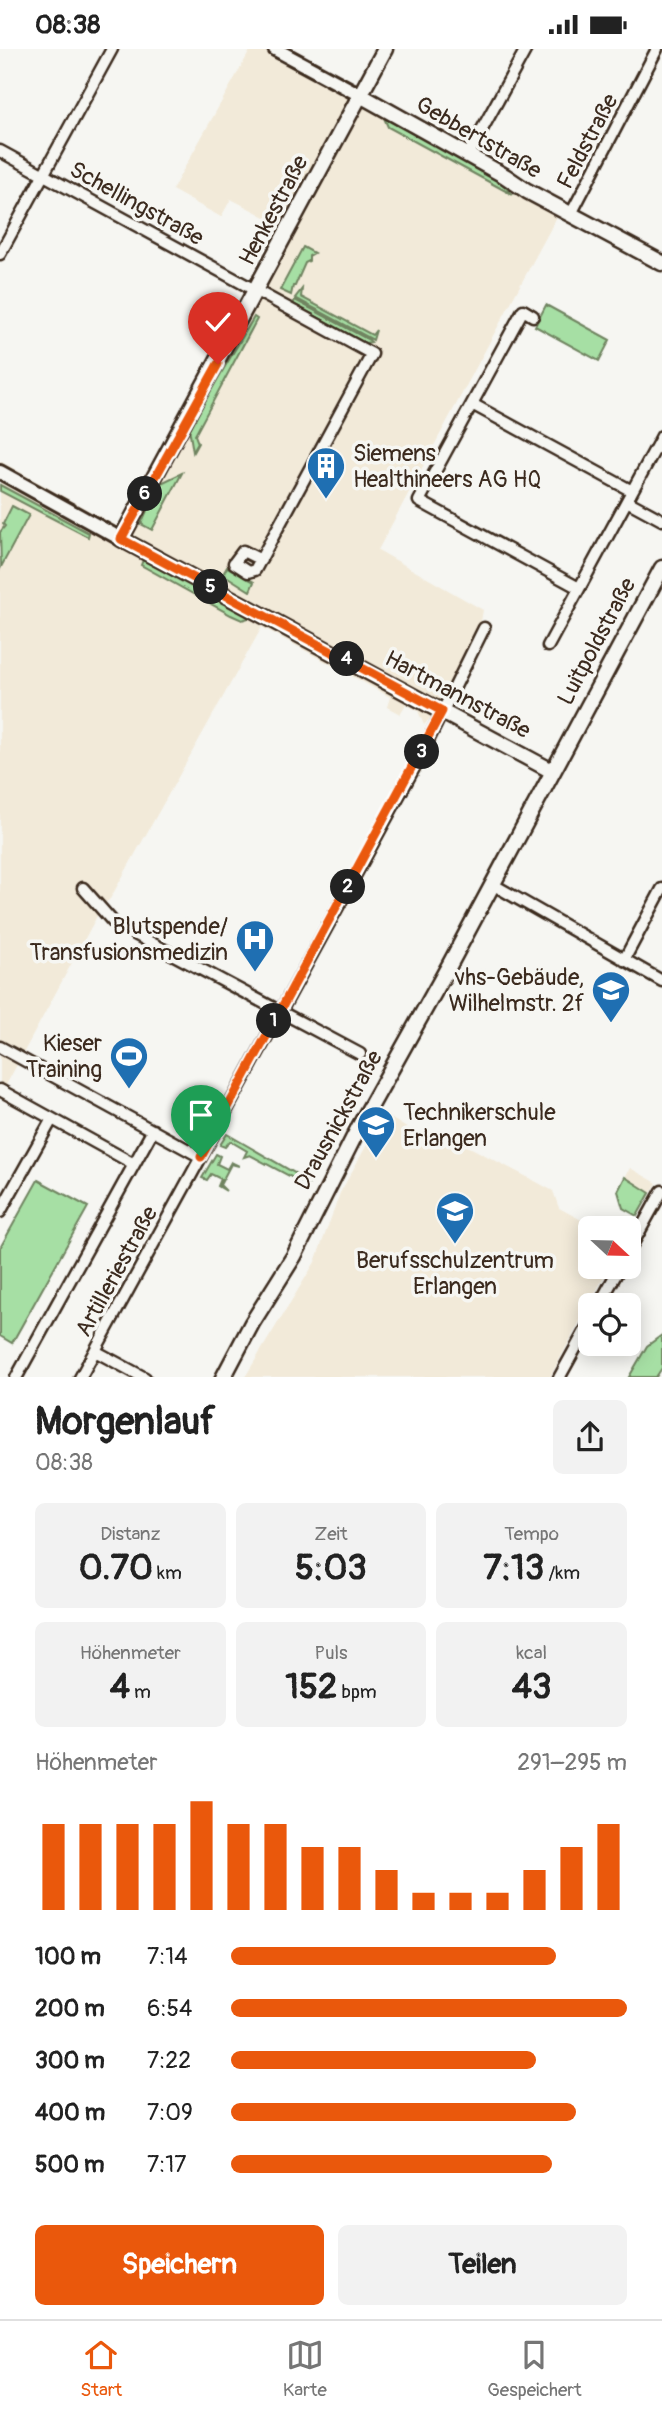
<!DOCTYPE html>
<html lang="de">
<meta charset="utf-8">
<style>
body{margin:0;font-family:Pangolin,sans-serif;background:#f2f2f2;color:#222;height:100vh;display:flex;flex-direction:column;font-size:26px;white-space:nowrap}
*{box-sizing:border-box;margin:0}
p{font-size:23px;color:#767676}
.icon{flex:none;width:38px;height:38px;fill:none;stroke:currentColor;stroke-width:2;stroke-linecap:round;stroke-linejoin:round}
.map{position:relative;height:1328px;overflow:hidden}
.drawer{display:flex;flex-direction:column;background:#fff;flex:1}
.drawer>*{flex:none}
.needle{width:46px;rotate:112deg}
.fabs{position:absolute;left:578px;top:1167px;display:grid;gap:14px}
.fabs a{display:grid;place-items:center;width:63px;height:63px;border-radius:10px;background:#fff;box-shadow:0 4px 18px #0003;font-size:35px}
.pin{position:absolute;display:grid;place-items:center;width:60px;height:60px;color:#fff;margin:-72px -30px;border-radius:50% 50% 50% 0;rotate:-45deg;box-shadow:0 0 7px #0007}
.pin .icon{rotate:45deg}
.km{position:absolute;width:35px;height:35px;margin:-18px;border-radius:50%;background:#222;color:#fff;font-size:19px;line-height:35px;text-align:center}
.round{display:grid;place-items:center;flex:none;width:74px;height:74px;border-radius:10px;background:#f2f2f2}
.headline{display:flex;align-items:center;justify-content:space-between;height:119px;padding:0 35px}
h1{font-size:38px;font-weight:700;line-height:52px}
.figures{display:grid;grid-template-columns:repeat(3,1fr);gap:10px;height:119px;padding:7px 35px}
.figures div{display:grid;align-content:center;border-radius:10px;background:#f2f2f2;text-align:center}
.figures b{font-size:35px;font-weight:700}
.figures small{font-size:19px;font-weight:400}
.figures p{font-size:19px}
.chart{height:196px;padding:14px 35px}
.chart p{display:flex;justify-content:space-between}
.chart svg{width:100%;height:126px;margin-top:7px;stroke:#ea580c;stroke-width:6}
.button{display:flex;gap:14px;margin-top:auto;padding:14px 35px}
.button a{flex:1;height:80px;border-radius:10px;background:#ea580c;color:#fff;font-size:28px;font-weight:700;line-height:80px;text-align:center}
.button a+a{background:#f2f2f2;color:#222}
ul{padding:0 35px;list-style:none;font-size:23px}
li{display:grid;grid-template-columns:112px 84px 1fr;align-items:center;height:52px}
li i{height:18px;border-radius:9px;background:#ea580c}
.status{display:flex;justify-content:space-between;align-items:center;height:49px;padding:0 35px;background:#fff;direction:ltr}
.status svg{height:19px;fill:currentColor}
.tabs{display:flex;justify-content:space-around;align-items:center;height:98px;border-top:2px solid #e0e0e0;background:#fff;font-size:19px;color:#767676}
.tabs a{display:grid;justify-items:center;gap:4px}
.tabs .selected{color:#ea580c}
.map>svg:first-child{display:block}
.built{fill:#f2ead9}
.green{fill:#a6dfa4;stroke:#708461;stroke-width:2}
.lines{fill:none;stroke-linecap:round;stroke-linejoin:round}
.minor-casing{stroke:#3b2a1e;stroke-width:15}
.tertiary-casing{stroke:#3b2a1e;stroke-width:18}
.secondary-casing{stroke:#3b2a1e;stroke-width:19}
.minor{stroke:#f6f6f2;stroke-width:10}
.tertiary{stroke:#f6f6f2;stroke-width:12}
.secondary{stroke:#f6f6f2;stroke-width:14}
.route-casing{stroke:#fff;stroke-width:14}
.route{stroke:#ea580c;stroke-width:9}
.labels{text-anchor:middle;stroke-width:7;stroke-linejoin:round;paint-order:stroke}
.street-label{font-size:23px;fill:#3b2a1e;stroke:#f6f6f2}
.poi-label{font-size:23px;fill:#3b2a1e;stroke:#f6f6f2;text-anchor:end}
</style>
<div class="status"><b>08:38</b><svg viewBox="0 0 49 12"><path d="M0 12V9h3v3zM5 12V6h3v6zM10 12V3h3v9zM15 12V0h3v12zM26 1h20v11H26zM47 4h2v5h-2z"/></svg></div>
<div class="map">
<svg width="662" height="1329" viewBox="0 0 662 1329">
<rect width="100%" height="100%" fill="#f6f6f2"/>
<filter id="ink" filterUnits="userSpaceOnUse"><feTurbulence type="fractalNoise" baseFrequency=".0143" numOctaves="2"/><feDisplacementMap in="SourceGraphic" scale="14" xChannelSelector="R" yChannelSelector="G"/><feConvolveMatrix kernelMatrix="1 2 1 2 8 2 1 2 1" color-interpolation-filters="sRGB"/></filter>
<g filter="url(#ink)">
<path class="built" d="M251,0H274L559,164L378,501L483,561L479,584L439,659L424,676L418,662L406,655L400,665L387,658L390,648L262,578L110,850L103,856L5,1038L0,1036V412L124,481L288,180L231,150L221,168L172,141Z
M384,1065L431,1094L436,1089L448,1094L452,1089L533,1131L553,1142L559,1159L587,1174L606,1170L622,1179L590,1180V1218H609L550,1328H245L315,1213L340,1144Z
M630,1119L657,1134L637,1167L623,1159L618,1142Z"/>
<path class="green" d="M384,69L497,129L513,146L388,78Z
M303,198L314,204L309,207V212L305,214L295,237H293L291,246L280,241Z
M302,240L301,248L372,286L376,281L373,291L295,249Z
M295,251L369,291L371,293L365,294L293,255Z
M546,256L610,291L599,312L535,277Z
M254,268L257,270L195,386L198,394L193,403L189,379Z
M182,424L152,481L141,475L159,435Z
M0,436L89,484L88,488L0,442Z
M12,457L29,466L1,518L0,483L5,477L3,475Z
M143,511L252,568L242,571L231,566L141,516Z
M227,518L254,533L250,542L223,525Z
M227,1085L310,1133L308,1137L250,1106L244,1108L247,1102L230,1092L225,1098L220,1096Z
M216,1105L220,1107L217,1115L227,1120L231,1113L239,1117L231,1115L220,1136L226,1142L218,1137L221,1130L211,1125L207,1131L202,1129Z
M625,1128L650,1144L637,1167L623,1159L618,1142Z
M38,1131L88,1158L12,1294L0,1287V1199Z
M662,1286V1319L656,1328H629L647,1297Z"/>
<g class="lines">
<g class="minor-casing">
<path id="minor" d="M0,102L372,305L255,521L248,523L234,514L243,502L261,511
M468,106L526,0
M571,165L657,0
M0,205L112,0
M533,267L523,261L419,452L579,539
M472,355L632,442
M627,452L662,471
M548,597L662,387
M492,835L662,932
M83,839L114,874L360,1005
M624,911L662,840
M0,998L201,1108
M0,1041L134,1115
M0,1163L52,1070
M628,1203L662,1142
M599,1256L620,1218
M95,1302L145,1329
M16,1329L153,1081
M80,1329L419,710L484,579
M559,1329L590,1273"/>
</g>
<g class="tertiary-casing">
<path id="tertiary" d="M275,0L360,46
M0,423L121,490"/>
</g>
<g class="secondary-casing">
<path id="secondary" d="M385,0L121,490L552,722
M360,46L505,127L527,142L662,214
M223,1329L252,1274L294,1207L359,1078L450,915L662,519"/>
</g>
<use href="#minor" class="minor"/>
<use href="#tertiary" class="tertiary"/>
<use href="#secondary" class="secondary"/>
</g>
</g>
<g class="lines" filter="url(#ink)">
<g class="route-casing">
<path id="route" d="M201,1108L442,662L121,490L218,315"/>
</g>
<use href="#route" class="route"/>
</g>
<defs>
<g id="building-pin" transform="scale(2.0125)"><path d="M0 17L-7.5 6A9.5 9.5 0 1 1 7.5 6Z" fill="#1f6fb2" stroke="#f6f6f2"/><path d="M-4-6H4V6H1V3H-1V6H-4ZM-2.5-4.3h1.7v1.8h-1.7ZM.8-4.3h1.7v1.8H.8ZM-2.5-1h1.7V.8h-1.7ZM.8-1h1.7V.8H.8Z" fill="#fff"/></g>
<g id="hospital-pin" transform="scale(2.0125)"><path d="M0 17L-7.5 6A9.5 9.5 0 1 1 7.5 6Z" fill="#1f6fb2" stroke="#f6f6f2"/><path d="M-5-5h3v3.5h4V-5h3V5h-3V1.5h-4V5h-3Z" fill="#fff"/></g>
<g id="university-pin" transform="scale(2.0125)"><path d="M0 17L-7.5 6A9.5 9.5 0 1 1 7.5 6Z" fill="#1f6fb2" stroke="#f6f6f2"/><path d="M0-5L7-2L0 1L-7-2ZM-4 1L0 2.5L4 1V4Q0 6-4 4Z" fill="#fff"/></g>
<g id="stadium-pin" transform="scale(2.0125)"><path d="M0 17L-7.5 6A9.5 9.5 0 1 1 7.5 6Z" fill="#1f6fb2" stroke="#f6f6f2"/><path d="M0-5a6.5 5 0 1 0 0 10a6.5 5 0 1 0 0-10ZM-3.5-1.8h7v3.6h-7Z" fill="#fff"/></g>
<g id="school-pin" transform="scale(2.0125)"><path d="M0 17L-7.5 6A9.5 9.5 0 1 1 7.5 6Z" fill="#1f6fb2" stroke="#f6f6f2"/><path d="M0-5L7-2L0 1L-7-2ZM-4 1L0 2.5L4 1V4Q0 6-4 4Z" fill="#fff"/></g>
</defs>
<g fill-rule="evenodd">
<use href="#building-pin" x="326" y="417"/>
<use href="#hospital-pin" x="255" y="890"/>
<use href="#university-pin" x="611" y="941"/>
<use href="#stadium-pin" x="129" y="1007"/>
<use href="#school-pin" x="376" y="1076"/>
<use href="#school-pin" x="455" y="1162"/>
</g>
<g class="labels">
<g class="street-label">
<text transform="translate(479 88) rotate(30)" y="8">Gebbertstraße</text>
<text transform="translate(587 92) rotate(-62)" y="8">Feldstraße</text>
<text transform="translate(137 154) rotate(29)" y="8">Schellingstraße</text>
<text transform="translate(273 161) rotate(-62)" y="8">Henkestraße</text>
<text transform="translate(596 592) rotate(-62)" y="8">Luitpoldstraße</text>
<text transform="translate(458 645) rotate(28)" y="8">Hartmannstraße</text>
<text transform="translate(338 1071) rotate(-61)" y="8">Drausnickstraße</text>
<text transform="translate(116 1222) rotate(-61)" y="8">Artilleriestraße</text>
</g>
<g class="poi-label">
<text x="353" y="412" text-anchor="start">Siemens<tspan x="353" dy="26">Healthineers AG HQ</tspan></text>
<text x="228" y="885">Blutspende/<tspan x="228" dy="26">Transfusionsmedizin</tspan></text>
<text x="584" y="936">vhs-Gebäude,<tspan x="584" dy="26">Wilhelmstr. 2f</tspan></text>
<text x="102" y="1002">Kieser<tspan x="102" dy="26">Training</tspan></text>
<text x="403" y="1071" text-anchor="start">Technikerschule<tspan x="403" dy="26">Erlangen</tspan></text>
<text x="455" y="1219" text-anchor="middle">Berufsschulzentrum<tspan x="455" dy="26">Erlangen</tspan></text>
</g>
</g>
</svg>
<div class="fabs">
<a><svg class="needle" viewBox="-14 -14 28 28"><path d="M0-13l5 13h-10z" fill="#e53935"/><path d="M0 13l5-13h-10z" fill="#767676"/></svg></a>
<a><svg class="icon" aria-label="locate" viewBox="0 0 24 24"><circle cx="12" cy="12" r="6"/><path d="M12 2v4M12 18v4M2 12h4M18 12h4"/></svg></a>
</div>
<div class="pin" style="left:201px;top:1108px;background:#1e9e55"><svg class="icon" aria-label="arrive" viewBox="0 0 24 24"><path d="M6 21V4h12l-3 4 3 4H6"/></svg></div>
<div class="pin" style="left:218px;top:315px;background:#d93025"><svg class="icon" aria-label="check" viewBox="0 0 24 24"><path d="M5 12l5 5 9-10"/></svg></div>
<b class="km" style="left:274px;top:972px">1</b>
<b class="km" style="left:348px;top:838px">2</b>
<b class="km" style="left:422px;top:703px">3</b>
<b class="km" style="left:347px;top:610px">4</b>
<b class="km" style="left:211px;top:538px">5</b>
<b class="km" style="left:145px;top:445px">6</b>
</div>
<section class="drawer">
<div class="headline"><div><h1>Morgenlauf</h1><p>08:38</p></div><a class="round"><svg class="icon" aria-label="share" viewBox="0 0 24 24"><path d="M12 15V3M7 8l5-5 5 5M5 13v7h14v-7"/></svg></a></div>
<div class="figures">
<div><p>Distanz</p><b>0.70<small> km</small></b></div>
<div><p>Zeit</p><b>5:03</b></div>
<div><p>Tempo</p><b>7:13<small> /km</small></b></div>
</div>
<div class="figures">
<div><p>Höhenmeter</p><b>4<small> m</small></b></div>
<div><p>Puls</p><b>152<small> bpm</small></b></div>
<div><p>kcal</p><b>43</b></div>
</div>
<div class="chart"><p><span>Höhenmeter</span>291–295 m</p>
<svg viewBox="0 0 160 44" preserveAspectRatio="none"><path d="M5 44V14M15 44V14M25 44V14M35 44V14M45 44V6M55 44V14M65 44V14M75 44V22M85 44V22M95 44V30M105 44V38M115 44V38M125 44V38M135 44V30M145 44V22M155 44V14"/></svg>
</div>
<ul>
<li><b>100 m</b>7:14<i style="width:82%"></i></li>
<li><b>200 m</b>6:54<i style="width:100%"></i></li>
<li><b>300 m</b>7:22<i style="width:77%"></i></li>
<li><b>400 m</b>7:09<i style="width:87%"></i></li>
<li><b>500 m</b>7:17<i style="width:81%"></i></li>
</ul>
<div class="button"><a>Speichern</a><a>Teilen</a></div>
</section>
<nav class="tabs">
<a class="selected"><svg class="icon" aria-label="home" viewBox="0 0 24 24"><path d="M3 11l9-7 9 7M6 9v11h12V9"/></svg>Start</a>
<a><svg class="icon" aria-label="map" viewBox="0 0 24 24"><path d="M3 6l6-2 6 2 6-2v14l-6 2-6-2-6 2zM9 4v14M15 6v14"/></svg>Karte</a>
<a><svg class="icon" aria-label="saved" viewBox="0 0 24 24"><path d="M7 4h10v16l-5-4-5 4z"/></svg>Gespeichert</a>
</nav>
